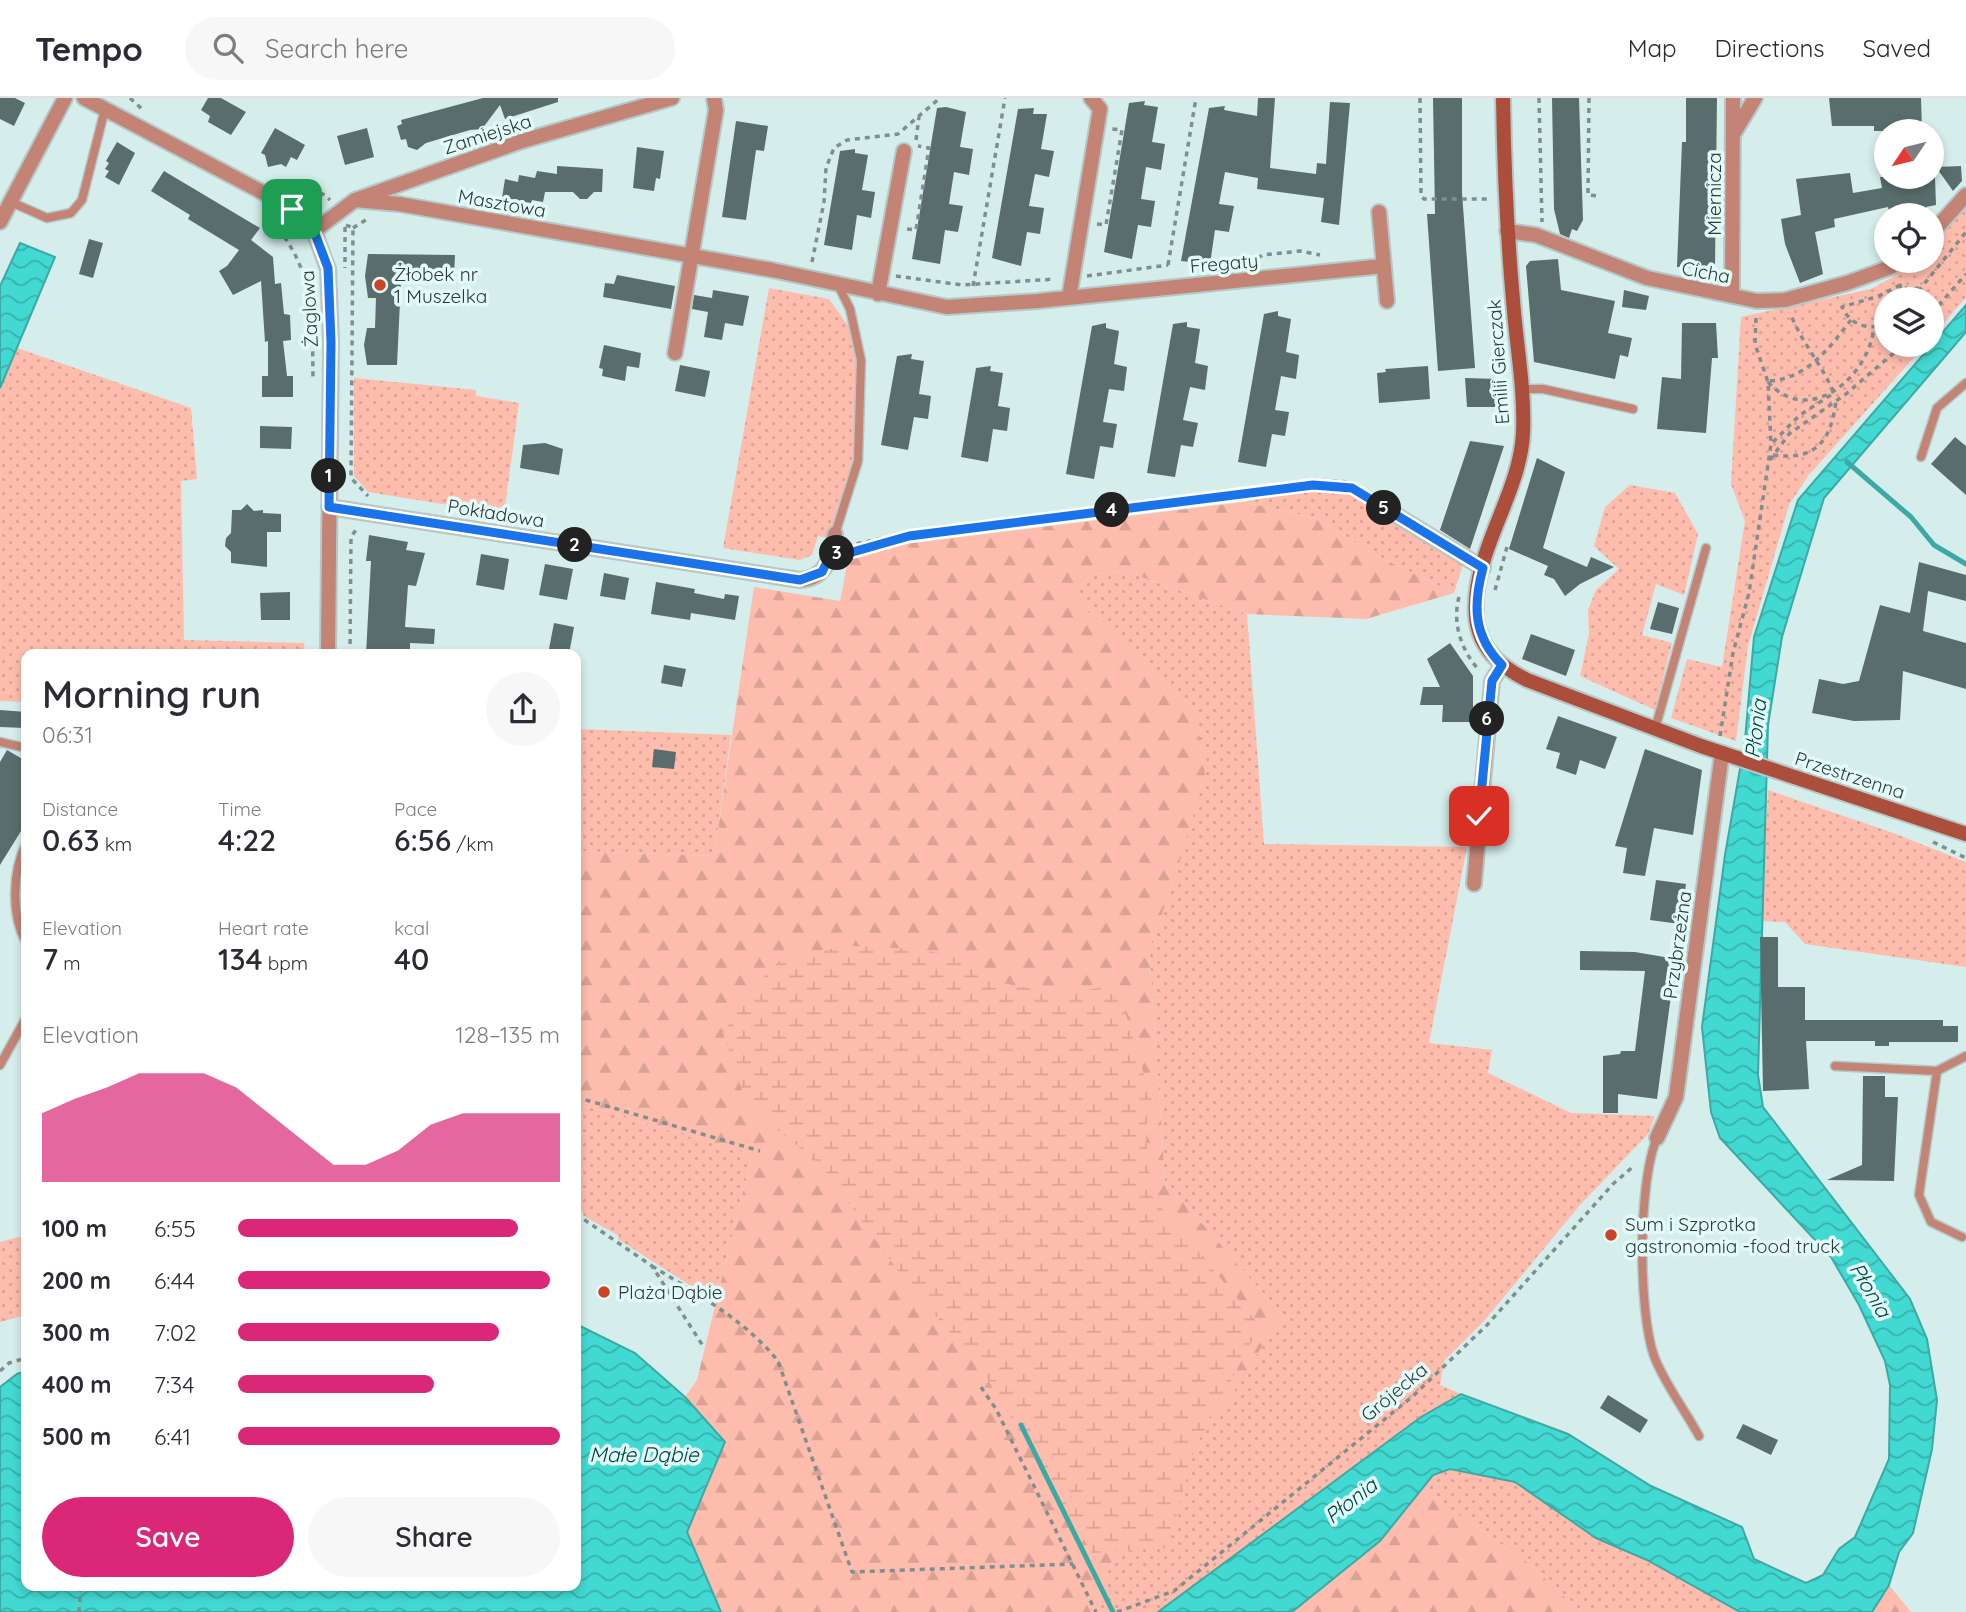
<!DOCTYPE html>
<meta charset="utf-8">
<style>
body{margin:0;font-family:Quicksand,sans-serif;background:#f7f7f7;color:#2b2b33;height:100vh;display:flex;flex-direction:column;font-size:26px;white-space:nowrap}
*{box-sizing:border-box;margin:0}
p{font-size:23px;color:#7c7c81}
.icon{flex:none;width:38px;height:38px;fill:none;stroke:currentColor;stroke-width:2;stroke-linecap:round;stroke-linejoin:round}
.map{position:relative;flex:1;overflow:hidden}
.details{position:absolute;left:21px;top:551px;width:560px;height:942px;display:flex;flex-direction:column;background:#fff;border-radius:14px;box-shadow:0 4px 10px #0003}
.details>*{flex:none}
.needle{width:46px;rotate:235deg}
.controls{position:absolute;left:1874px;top:21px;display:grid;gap:14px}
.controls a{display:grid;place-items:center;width:70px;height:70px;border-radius:50%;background:#fff;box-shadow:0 4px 10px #0003;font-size:35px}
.pin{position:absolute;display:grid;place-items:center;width:60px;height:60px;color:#fff;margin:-30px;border-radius:14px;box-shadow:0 4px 10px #0006}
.km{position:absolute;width:35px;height:35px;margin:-18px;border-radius:50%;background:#222;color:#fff;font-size:19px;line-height:35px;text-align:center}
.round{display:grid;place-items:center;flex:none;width:74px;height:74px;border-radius:37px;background:#f7f7f7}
.summary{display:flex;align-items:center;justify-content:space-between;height:119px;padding:0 21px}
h1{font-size:38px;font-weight:600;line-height:52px}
.figures{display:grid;grid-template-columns:repeat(3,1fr);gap:10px;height:119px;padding:7px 21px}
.figures div{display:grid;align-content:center}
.figures b{font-size:30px;font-weight:600}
.figures small{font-size:19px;font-weight:400}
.figures p{font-size:19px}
.chart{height:196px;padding:14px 21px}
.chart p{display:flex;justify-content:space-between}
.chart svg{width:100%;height:126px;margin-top:7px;fill:#db2777;opacity:.7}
.action{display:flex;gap:14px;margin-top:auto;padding:14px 21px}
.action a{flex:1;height:80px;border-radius:42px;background:#db2777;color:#fff;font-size:28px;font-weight:600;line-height:80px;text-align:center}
.action a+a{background:#f7f7f7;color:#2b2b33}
ul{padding:0 21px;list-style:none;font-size:23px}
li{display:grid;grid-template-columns:112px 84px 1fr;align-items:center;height:52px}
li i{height:18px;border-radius:9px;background:#db2777}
header{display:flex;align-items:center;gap:42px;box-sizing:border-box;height:98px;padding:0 35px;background:#fff;border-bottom:2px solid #e1e1e2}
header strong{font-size:33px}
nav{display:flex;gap:38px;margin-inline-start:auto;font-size:24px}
.search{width:490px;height:63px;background:#f7f7f7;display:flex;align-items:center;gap:18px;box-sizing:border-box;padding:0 24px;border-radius:38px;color:#7c7c81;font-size:26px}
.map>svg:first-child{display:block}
.grass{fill:url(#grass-dots)}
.forest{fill:url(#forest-firs)}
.wetland{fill:url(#wetland-marsh)}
.water{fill:url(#water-waves);stroke:#3ca9a4;stroke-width:2}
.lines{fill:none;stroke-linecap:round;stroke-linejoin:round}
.stream{stroke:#3ca9a4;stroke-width:5}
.building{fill:#596e6c}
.lane-casing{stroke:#b4c9c7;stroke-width:11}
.street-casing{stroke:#b4c9c7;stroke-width:18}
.secondary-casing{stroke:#b4c9c7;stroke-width:18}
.path{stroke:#7f8f8e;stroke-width:3.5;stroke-dasharray:5 5;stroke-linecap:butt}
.lane{stroke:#c38375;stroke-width:8}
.street{stroke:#c38375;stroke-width:14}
.secondary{stroke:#ab4f3c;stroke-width:14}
.route-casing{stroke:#fff;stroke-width:14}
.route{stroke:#1a73e8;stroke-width:9}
.poi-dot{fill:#cd4326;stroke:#e2fbf8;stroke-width:2.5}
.labels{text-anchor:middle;stroke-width:7;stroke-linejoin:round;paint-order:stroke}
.street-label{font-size:19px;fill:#2f3837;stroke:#e2fbf8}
.poi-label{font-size:19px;fill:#2f3837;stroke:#e2fbf8;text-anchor:start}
.water-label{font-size:21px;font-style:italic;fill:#004441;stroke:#e2fbf8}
</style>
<header>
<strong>Tempo</strong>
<div class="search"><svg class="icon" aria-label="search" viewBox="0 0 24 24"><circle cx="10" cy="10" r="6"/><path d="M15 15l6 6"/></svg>Search here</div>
<nav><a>Map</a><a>Directions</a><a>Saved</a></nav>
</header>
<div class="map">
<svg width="1966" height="1514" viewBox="0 0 1966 1514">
<defs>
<pattern id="grass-dots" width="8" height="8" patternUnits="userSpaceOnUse" patternTransform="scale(1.75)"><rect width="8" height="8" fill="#febcad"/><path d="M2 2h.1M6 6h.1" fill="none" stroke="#daa295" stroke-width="1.8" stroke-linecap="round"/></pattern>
<pattern id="forest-firs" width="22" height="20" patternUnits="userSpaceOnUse" patternTransform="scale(1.75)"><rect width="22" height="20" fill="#febcad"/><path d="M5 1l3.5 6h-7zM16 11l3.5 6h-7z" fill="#daa295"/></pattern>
<pattern id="wetland-marsh" width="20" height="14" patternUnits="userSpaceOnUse" patternTransform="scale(1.75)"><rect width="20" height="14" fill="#febcad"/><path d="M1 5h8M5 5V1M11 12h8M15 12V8" fill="none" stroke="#daa295"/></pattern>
<pattern id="water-waves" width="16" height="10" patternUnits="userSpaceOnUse" patternTransform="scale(1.75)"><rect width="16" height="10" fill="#42d9d2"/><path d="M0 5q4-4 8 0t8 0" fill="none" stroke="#38b1ab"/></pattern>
</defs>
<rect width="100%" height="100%" fill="#d5edeb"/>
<path class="grass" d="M1966,106V199L1932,239V201H1886V247H1925L1808,378L1789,407L1748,548L1736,643L1671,620L1687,561L1722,569L1745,423L1731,386L1741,219L1871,191L1891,180L1912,163H1932V143Z
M769,190L829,201L852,233L857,263L854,364L830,440L818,438L812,457L800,462L723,450Z
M17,250L191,310L197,381L181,383L184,542L304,545L305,556H26V604L0,603V290Z
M354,280L476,292V298L519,305L504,416L368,394L354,378Z
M1630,387L1675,395L1698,436L1684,497L1656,486L1642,537L1672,545L1655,612L1580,578L1589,536L1588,512L1596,492L1619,471L1594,448L1605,409Z
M1339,391L1374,407L1463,466L1454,495L1373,456L1319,421L1243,404L1302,393Z
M1127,474L1247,516L1264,746L1467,749L1429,945L1492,952L1488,975L1571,1015L1655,1018L1648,1036L1580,1107L1484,1223L1444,1263L1440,1287L1461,1296L1421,1319L1158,1514H1092L1120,1443L1068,1369L1282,1217L1165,1083L1149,851L1173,786L1196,613L1083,509L1079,490L1092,476Z
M576,631L731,637L714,758L576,753Z
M1768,692L1896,736L1966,764V869L1805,846L1785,824L1761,823Z
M576,1005L752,1057L716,1204L618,1141L619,1138L584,1118L581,1112H576Z
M26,1137V1217L0,1224V1144Z
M1450,1371L1515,1384L1596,1440L1647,1462L1740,1514H1581L1528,1465L1421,1391L1433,1377Z"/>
<path class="forest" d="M1243,404L1319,421L1373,456L1454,495L1366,521L1247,516L1127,474L1092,476L1079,490L1083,509L1196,613L1205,678L1173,786L1149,851L1165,1083L1282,1217L1212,1328L1068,1369L1120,1443L1092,1514H721L687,1434L725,1344L685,1299L697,1282L752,1057L576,1005V753L714,758L754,489L840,503L848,462L905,446Z
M1421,1391L1528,1465L1581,1514H1292L1380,1443Z
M1889,1487L1911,1514H1872Z"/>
<path class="wetland" d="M854,848L917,851L961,859L1002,885L1059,896L1106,889L1123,907L1154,1010L1145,1030L1152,1098L1260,1228L1194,1352L1168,1450L1092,1455L985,1277L896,1170L821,1067L747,1007L723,935L757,886L785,857Z"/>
<path class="water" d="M20,145L55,159L0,290V188Z
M1966,207V234L1824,400L1782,539L1768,627L1758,977L1763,1009L1910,1201L1927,1241L1937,1302L1932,1351L1913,1435L1899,1454L1889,1487L1872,1514H1740L1647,1462L1596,1440L1515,1384L1450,1371L1433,1377L1380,1443L1292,1514H1158L1421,1319L1461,1296L1568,1336L1651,1388L1742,1429L1754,1461L1806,1485L1823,1477L1839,1451L1855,1439L1889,1361L1890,1287L1885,1263L1859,1207L1831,1159L1720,1040L1711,1014L1702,929L1725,757L1745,642L1754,539L1798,402Z
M576,1226L635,1255L685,1299L725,1344L687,1434L721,1514H0V1289L17,1276L26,1273V1488H576Z"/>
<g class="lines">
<path class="stream" d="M1847,364L1911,419L1934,447L1966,466
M1021,1327L1113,1514"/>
</g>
<path class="building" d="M0,0H15L25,5L14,28L0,21Z
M208,0H221L246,14L231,37L208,24L210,18L201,12Z
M483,0H558V4L505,21L500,7L482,31L470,32L426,45L417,52L408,49L406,41L401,42L397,28L402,26L401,22Z
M1258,0H1275L1270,70L1316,76L1317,65L1326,66L1330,4L1350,5L1339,127L1321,124L1324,100L1257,91L1258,80L1225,74L1219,106L1234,108L1229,134L1215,132L1210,166L1181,163L1209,10L1225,8L1224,12L1257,18Z
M1433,0H1462V95L1475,270L1438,273L1427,116H1435Z
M1552,0H1579L1583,122L1577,133L1572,131L1569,140L1560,136L1554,111Z
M1686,0H1717L1715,168L1712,170L1677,169L1682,44H1686Z
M1829,0H1921L1922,33H1874V28H1832Z
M1145,3L1144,7L1158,9L1152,44L1165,46L1161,72L1146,69L1141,101L1155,103L1151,129L1138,127L1132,161L1104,154L1129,5Z
M946,9L966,14L960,49L973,51L969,77L954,74L949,106L963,108L958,134L945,132L940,166L912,161L937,10Z
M1034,10L1033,16H1047L1041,51L1054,53L1049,79L1035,76L1029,108L1044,110L1040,136L1027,134L1021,168L992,160L1018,11Z
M736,23L768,28L764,53L756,52L746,122L722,119Z
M275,30L305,47L297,62L291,59L286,69L281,66L268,69L265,57L261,55Z
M367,30L374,59L345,67L337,38Z
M117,44L135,55L119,87L105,79L109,73L105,71L109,65L106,63Z
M637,49L664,53L660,81L656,80L654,93L633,90Z
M855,51V55L868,57L862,92L875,94L871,120L857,117L852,152L824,147L840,53Z
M557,68L603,71L602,94H594L587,101H580L573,94H545L543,104L532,102L531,105L502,100L505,81L518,84L519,77L535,80L537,73L557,76Z
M1961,68L1962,83L1953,93L1936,69Z
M164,73L260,130L251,142L273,159L275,186L281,185L284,216L290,217L291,242L283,243L287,278H293V299H262V278H268V243L265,244L261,183L233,197L219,173L227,168L239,152L188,121L190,117L151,93Z
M1850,75L1853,95L1882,90L1880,79H1935L1936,107L1926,109L1928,117H1890L1888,109L1834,121L1835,129L1815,134L1823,176L1800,185L1785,146L1781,121L1801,117L1796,81Z
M89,141L103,145L93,180L79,176Z
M368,156L455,157L454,178L429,177L428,183L401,182L397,267H367L364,247L367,230H375L376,200H368L365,178Z
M1558,161L1561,192L1615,203L1608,235L1632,240L1628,259L1620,257L1615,281L1534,264L1526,168L1530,163Z
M617,177L675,188L671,211L603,199L605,185L614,186Z
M713,192L749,198L743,228L725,225L722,242L704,239L708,214L692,211L694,197L712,200Z
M1624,192L1649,198L1646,212L1622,209Z
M1278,213V218L1291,221L1286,254L1299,257L1296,281L1281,278L1275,312L1289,314L1285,338L1272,336L1266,369L1238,364L1264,216Z
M1187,224V229L1200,231L1195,265L1208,268L1205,292L1190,289L1183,322L1198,325L1193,349L1181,347L1175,379L1147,375L1173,226Z
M1106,225V230L1119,233L1114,266L1127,269L1124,293L1109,291L1103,324L1117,326L1113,350L1100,348L1094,381L1066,376L1092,228Z
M1682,225H1716L1718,260H1712L1706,335L1657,331L1662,279L1681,281Z
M604,247L641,255L639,270L627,268L625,283L602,278L603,271L599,270Z
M912,256L911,261L924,263L919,296L931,298L928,321L914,319L908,352L881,347L897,258Z
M680,267L710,273L705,299L675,293Z
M991,268L990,273L1003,275L998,308L1010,310L1007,333L993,331L988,364L961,359L976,270Z
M1428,268L1430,301L1379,305L1377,275L1386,274L1385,271Z
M1465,280L1499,281L1501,309H1467Z
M260,328L292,329L291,351L260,350Z
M1955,339L1966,348V397L1931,366Z
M1470,343L1504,348L1470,451L1440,432Z
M545,345L563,351L559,377L520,370L523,347Z
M1537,360L1565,374L1543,450L1587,469L1591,459L1614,469L1580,486L1565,498L1554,481L1544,477L1548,468L1509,451Z
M247,406L254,413L263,412V415L281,416V434H267V469L231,465V454L225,448L226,440L231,435L232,412H241Z
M369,437L408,444L406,452L425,455L416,488L408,487L405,529L435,531L434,546L410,545V553H401V556H366L371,463H366Z
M481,456L509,461L504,492L476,487Z
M1919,464L1966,477V503L1928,493L1923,533L1966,545V591L1903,573L1900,622L1854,623L1812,615L1819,581L1843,586L1859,583L1880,507L1910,515Z
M545,466L573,471L567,502L539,497Z
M604,475L629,480L625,502L600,498Z
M656,484L695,491L694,495L724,501L725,496L739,498L735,522L691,515L690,522L651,516Z
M290,494V522H261L260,495Z
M1658,504L1679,510L1672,536L1650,531Z
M554,525L574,529L569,556H548Z
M1531,536L1575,552L1566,578L1522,561Z
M1450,545L1473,578V624H1442L1443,607H1420L1423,589H1440L1427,561Z
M664,567L686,571L682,589L661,585Z
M0,612L26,614V630L0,629Z
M1558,618L1617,639L1605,671L1580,662L1576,677L1556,670L1560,655L1546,651Z
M654,651L676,654L674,671L652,669Z
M1645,651L1702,672L1693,737L1654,730L1645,778L1623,775L1627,750L1615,748Z
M7,652L26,663V725L0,767V664Z
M1656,782L1686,786L1680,826L1650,822Z
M1760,839H1778V889H1805V922H1943V928H1958V944H1889V948H1875V943H1806L1809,991L1763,993Z
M1580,853L1635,854L1676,861L1657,1001L1618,996V1015H1603V958L1620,956L1621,953H1635L1645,873L1580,872Z
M1863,978H1885V999H1898L1894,1083L1827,1082L1862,1067Z
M1608,1297L1648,1322L1640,1335L1600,1310Z
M1743,1326L1778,1342L1771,1357L1736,1340Z"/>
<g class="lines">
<g class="lane-casing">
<path id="lane" d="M11,104L47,120L71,115L82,102L105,11
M1520,291H1543L1633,311
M1921,359L1937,310L1966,285
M835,436L858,363L861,262L850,211L838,187
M1655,631L1706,450
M0,644L26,650
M26,746C12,774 11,817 26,844
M0,967L26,920
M1835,968L1937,973L1966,958
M1937,973L1919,1097L1931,1124L1962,1139
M1657,1040C1638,1084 1638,1212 1654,1258C1664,1285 1685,1312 1699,1338"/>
</g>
<g class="street-casing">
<path id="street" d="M84,0L279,103L314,133L328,171L331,244L328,556
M1734,35L1755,0
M355,102L399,106L772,172L947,209L1038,203L1383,168
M1379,114L1387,203
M0,124L65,0
M314,133L355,102L522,43L672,0
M1507,133L1536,137L1647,180L1757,203L1785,202L1847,185L1891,169L1899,163
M1932,135L1966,97
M878,196L904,53
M1732,198L1733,0
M1069,200L1100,11L1091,0
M675,255L716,12L714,0
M329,409L800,482C827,480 831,459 835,436
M1399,419L1483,470
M1474,786L1492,583L1502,567
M1657,1040L1676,999L1722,655"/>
</g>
<g class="secondary-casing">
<path id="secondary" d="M1503,0C1504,68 1507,135 1513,202C1516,245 1525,291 1523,335C1520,398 1471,455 1476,519C1479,551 1501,569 1527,582L1701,648L1966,736"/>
</g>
<path class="path" d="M130,0L142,11
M1420,0L1421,98L1424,101H1489
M1539,0L1542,124
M1589,0L1588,97L1598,98
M916,42L919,19
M300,100L323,96L330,102
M265,116C315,167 312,213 313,280
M1097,126L1106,127L1122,32L1112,31
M346,127L353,130L351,380L368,398
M345,129V170
M353,130L369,120
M907,131L916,132L929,50L918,48
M812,164L824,104L826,70L834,50L847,42L898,36L940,0
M1168,167L1196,0
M1230,168L1239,163L1250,164L1263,157L1300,153L1320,157
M896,178L962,187L1055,181
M1087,178L1168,167
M1900,186L1902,201
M973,188L1005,0
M1912,201L1966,134
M1932,215L1966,176
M1886,226C1869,233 1850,227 1842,209L1879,198L1900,187L1910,192L1922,189
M1502,272L1504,293
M1770,283C1808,280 1829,250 1851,222
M1768,284C1809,330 1869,279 1874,229
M1773,344L1800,317L1834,295C1822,267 1802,245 1791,217
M1773,357C1816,363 1831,343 1836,303
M1770,362L1789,336L1846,296L1903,247
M847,448L918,432L1315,382L1349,384L1387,407
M848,455L909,438L1313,387L1348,389L1388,412
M1495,492L1507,449
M1459,499C1452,525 1461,552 1479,572
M350,556L351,439L358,429
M1720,638L1733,555L1749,495L1771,346L1768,284L1755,246L1756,219
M1933,744L1966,760
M576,999L760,1053
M576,1116L652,1168L703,1248
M652,1168C697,1196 745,1222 778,1263L852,1474L1073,1466
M0,1273L9,1265L26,1260
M981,1289L996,1311L1096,1514
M79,1514L81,1488
M1117,1514L1174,1493L1413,1298L1487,1227L1613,1086L1635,1067"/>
<use href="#lane" class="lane"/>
<use href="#street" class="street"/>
<use href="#secondary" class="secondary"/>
</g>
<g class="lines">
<g class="route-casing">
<path id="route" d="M292,111L314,133L328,170L331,244L329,409L800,482L822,474L832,454L849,455L909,438L1313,387L1352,390L1483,470C1473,507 1473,538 1502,567L1492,583L1479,718"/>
</g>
<use href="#route" class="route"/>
</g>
<g class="poi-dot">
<circle cx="380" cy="187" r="7"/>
<circle cx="1611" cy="1137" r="7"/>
<circle cx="604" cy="1194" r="7"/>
</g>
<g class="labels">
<g class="street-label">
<text transform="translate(487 36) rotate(-18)" y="7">Zamiejska</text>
<text transform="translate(1714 96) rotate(-90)" y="7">Miernicza</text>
<text transform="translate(502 105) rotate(10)" y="7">Masztowa</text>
<text transform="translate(1224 165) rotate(-5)" y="7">Fregaty</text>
<text transform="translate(1706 174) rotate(11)" y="7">Cicha</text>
<text transform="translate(309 211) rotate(-93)" y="7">Żaglowa</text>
<text transform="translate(1498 264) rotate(-94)" y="7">Emilii Gierczak</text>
<text transform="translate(496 415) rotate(9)" y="7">Pokładowa</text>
<text transform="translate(1850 677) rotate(18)" y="7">Przestrzenna</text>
<text transform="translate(1677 847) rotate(-82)" y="7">Przybrzeżna</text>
<text transform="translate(1394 1294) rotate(-40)" y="7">Grójecka</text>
</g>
<g class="poi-label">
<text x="394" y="183">Żłobek nr<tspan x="394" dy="22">1 Muszelka</tspan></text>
<text x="1625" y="1133">Sum i Szprotka<tspan x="1625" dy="22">gastronomia -food truck</tspan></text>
<text x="618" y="1201">Plaża Dąbie</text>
</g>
<g class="water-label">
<text transform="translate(1756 631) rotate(-83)" y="7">Płonia</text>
<text transform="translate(1870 1192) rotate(59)" y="7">Płonia</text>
<text x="644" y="1364">Małe Dąbie</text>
<text transform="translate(1351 1403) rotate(-38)" y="7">Płonia</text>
</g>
</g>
</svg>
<div class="controls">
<a><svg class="needle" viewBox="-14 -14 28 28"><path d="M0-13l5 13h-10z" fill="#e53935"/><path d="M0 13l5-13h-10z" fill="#7c7c81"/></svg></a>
<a><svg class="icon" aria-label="locate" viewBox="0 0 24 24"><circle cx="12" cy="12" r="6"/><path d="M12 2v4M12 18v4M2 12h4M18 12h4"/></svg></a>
<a><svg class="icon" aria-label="layers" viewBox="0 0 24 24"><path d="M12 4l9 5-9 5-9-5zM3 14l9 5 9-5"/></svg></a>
</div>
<div class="pin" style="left:292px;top:111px;background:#1e9e55"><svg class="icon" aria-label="arrive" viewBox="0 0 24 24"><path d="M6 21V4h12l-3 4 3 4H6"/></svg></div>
<div class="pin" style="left:1479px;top:718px;background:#d93025"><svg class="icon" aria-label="check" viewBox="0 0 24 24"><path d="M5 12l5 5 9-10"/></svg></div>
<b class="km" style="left:329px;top:378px">1</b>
<b class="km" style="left:575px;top:447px">2</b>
<b class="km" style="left:837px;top:455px">3</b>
<b class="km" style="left:1112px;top:412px">4</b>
<b class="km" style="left:1384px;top:410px">5</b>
<b class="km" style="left:1487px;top:621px">6</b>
<section class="details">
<div class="summary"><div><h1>Morning run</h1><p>06:31</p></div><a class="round"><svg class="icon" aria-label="share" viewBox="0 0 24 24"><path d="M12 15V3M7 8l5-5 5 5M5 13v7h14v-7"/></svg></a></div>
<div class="figures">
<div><p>Distance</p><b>0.63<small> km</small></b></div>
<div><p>Time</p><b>4:22</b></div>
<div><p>Pace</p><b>6:56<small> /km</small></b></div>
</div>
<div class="figures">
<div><p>Elevation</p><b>7<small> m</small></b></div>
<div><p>Heart rate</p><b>134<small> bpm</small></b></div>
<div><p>kcal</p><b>40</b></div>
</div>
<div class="chart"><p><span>Elevation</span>128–135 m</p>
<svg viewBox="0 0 160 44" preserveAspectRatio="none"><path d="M0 44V20L10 15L20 11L30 6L40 6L50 6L60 11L70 20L80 29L90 38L100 38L110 33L120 24L130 20L140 20L150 20L160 20V44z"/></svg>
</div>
<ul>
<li><b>100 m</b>6:55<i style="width:87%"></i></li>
<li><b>200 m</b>6:44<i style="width:97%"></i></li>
<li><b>300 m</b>7:02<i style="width:81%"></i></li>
<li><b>400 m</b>7:34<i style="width:61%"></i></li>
<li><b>500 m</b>6:41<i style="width:100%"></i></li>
</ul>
<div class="action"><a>Save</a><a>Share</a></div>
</section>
</div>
